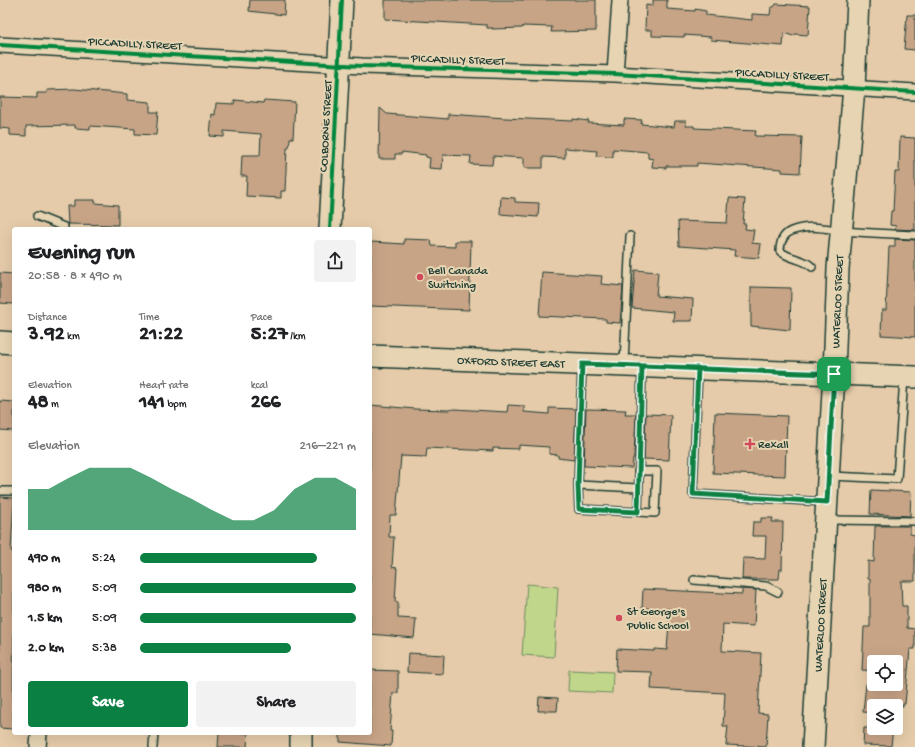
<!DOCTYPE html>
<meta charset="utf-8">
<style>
body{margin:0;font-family:"Gochi Hand",sans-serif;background:#f2f2f2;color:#202124;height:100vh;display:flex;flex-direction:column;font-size:15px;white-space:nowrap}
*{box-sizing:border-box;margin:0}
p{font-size:13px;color:#757577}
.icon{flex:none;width:22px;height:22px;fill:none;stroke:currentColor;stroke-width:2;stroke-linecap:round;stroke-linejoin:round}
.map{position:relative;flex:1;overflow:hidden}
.details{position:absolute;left:12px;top:227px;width:360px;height:508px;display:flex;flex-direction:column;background:#fff;border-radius:4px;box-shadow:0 4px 16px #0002}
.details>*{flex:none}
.buttons{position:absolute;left:867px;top:655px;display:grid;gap:8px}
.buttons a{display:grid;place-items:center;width:36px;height:36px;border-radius:4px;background:#fff;box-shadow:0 4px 16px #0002;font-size:20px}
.pin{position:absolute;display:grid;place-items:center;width:34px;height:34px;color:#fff;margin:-17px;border-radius:8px;box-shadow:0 2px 6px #0006}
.round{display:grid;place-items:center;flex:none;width:42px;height:42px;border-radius:4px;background:#f2f2f2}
.headline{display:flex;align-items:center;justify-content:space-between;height:68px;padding:0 16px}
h1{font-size:22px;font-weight:800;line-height:30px}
.metrics{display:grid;grid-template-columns:repeat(3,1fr);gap:6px;height:68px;padding:4px 16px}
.metrics div{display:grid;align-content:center}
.metrics b{font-size:20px;font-weight:800}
.metrics small{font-size:11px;font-weight:400}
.metrics p{font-size:11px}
.chart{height:112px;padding:8px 16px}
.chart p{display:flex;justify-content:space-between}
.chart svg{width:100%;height:72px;margin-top:4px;fill:#0b8043;opacity:.7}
.primary-button{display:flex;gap:8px;margin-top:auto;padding:8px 16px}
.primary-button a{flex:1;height:46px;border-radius:4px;background:#0b8043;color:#fff;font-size:16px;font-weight:800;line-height:46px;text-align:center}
.primary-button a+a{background:#f2f2f2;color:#202124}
ul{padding:0 16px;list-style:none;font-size:13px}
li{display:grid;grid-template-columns:64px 48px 1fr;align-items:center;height:30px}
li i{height:10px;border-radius:5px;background:#0b8043}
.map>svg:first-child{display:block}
.green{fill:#c0d68b;stroke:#708a60}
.building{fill:#c8a487;stroke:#1f3d34}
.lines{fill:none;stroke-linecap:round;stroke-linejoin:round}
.lane-casing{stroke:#1f3d34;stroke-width:10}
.street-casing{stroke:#1f3d34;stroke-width:18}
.secondary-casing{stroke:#1f3d34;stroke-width:24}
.lane{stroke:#e6d4b2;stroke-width:7}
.street{stroke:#e6d4b2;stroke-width:15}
.secondary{stroke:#e6d4b2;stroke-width:21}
.cycleway-casing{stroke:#e6d4b2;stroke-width:6}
.cycleway{stroke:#00873e;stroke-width:4}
.route-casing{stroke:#fff;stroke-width:8}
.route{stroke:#0b8043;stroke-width:5}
.poi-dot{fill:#d1495b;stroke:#e6d4b2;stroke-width:1.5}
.labels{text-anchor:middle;stroke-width:4;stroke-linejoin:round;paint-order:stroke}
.street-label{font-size:12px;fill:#1f3d34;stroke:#e6d4b2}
.poi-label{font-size:12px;fill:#1f3d34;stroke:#e6d4b2;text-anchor:start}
</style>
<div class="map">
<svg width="915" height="747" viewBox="0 0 915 747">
<rect width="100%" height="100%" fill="#e5cba9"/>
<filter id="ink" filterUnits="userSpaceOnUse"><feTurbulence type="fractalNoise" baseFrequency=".025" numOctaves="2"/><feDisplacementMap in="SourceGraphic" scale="8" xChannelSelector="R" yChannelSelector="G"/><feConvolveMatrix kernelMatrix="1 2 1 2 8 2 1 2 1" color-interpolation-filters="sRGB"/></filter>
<g filter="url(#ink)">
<path class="green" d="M527,584L558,587L554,657L522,655Z
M569,670L613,672L612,693L568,691Z"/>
<path class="building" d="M250,0H285L284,15L249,11Z
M385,0H596V31L551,32L552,27L523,26L522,28L492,29L493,28H487V25L385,19Z
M653,0H667V9L695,11V9L706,11V15L752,20V14L770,15L771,7H774L776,4L810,6L808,35L795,34L793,36L784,33L783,46L711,40V37L684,35V37L652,36V30H645L646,5L653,6Z
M907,15H915V50L904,49Z
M74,89L127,94V100L150,102V112H158L156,135L135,134V129L90,126V129L75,128V125L26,126V136L10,135V129L0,128V97L37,98V93H47V90Z
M235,100L263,103L264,100L295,102L293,138H290L289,148H287L285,191H281V198L246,196L247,176H241L242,155H260L261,134L224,131V137L210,136L212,114L215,115L216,103L234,104Z
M380,108L387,114L448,119V114L505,118L573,121V119L589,121L588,123L624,125V119L642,120L641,124L674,127L675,121H686V126H694V128L756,131L755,136L802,137L800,173L782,172V169L697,163V166H666V168L652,167L653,159L648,158V152L613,149V157L596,156L597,151L565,148V158L543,157V168H524V158L493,156L492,165L470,164L471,156L443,155L442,169L429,168L430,158L426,157V155L402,152V154H395V159H379Z
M900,137L915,138V230L895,229L896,226L890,225L891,211H893L895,172H899Z
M501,197L515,198V202L539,203L538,217L500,214Z
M729,198L745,199L743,224H746L745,229L754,230L752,243L761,244L759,258L734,256L735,250L679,246L678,221L727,223Z
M74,200H95V203L118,205V225L68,224L67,206H74Z
M404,239L431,240L432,246L455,247V241H471L469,310L370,306L371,242L404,244Z
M895,239L915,240V337L881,335L882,310H886L889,247H895Z
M635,270L658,272L656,296L693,299L692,321H673L674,312L632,308Z
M542,272L602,276L601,284L623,286L620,323L606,322V319L539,316Z
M0,273L14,274V304L0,303Z
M751,287L791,288L790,330L751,326Z
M0,401L14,402V431L0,430Z
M370,405L415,409L448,410L454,409L507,412L508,405L524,406V412L549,414V408L576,409L574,460L558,458V455L549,454V447L519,445V449L493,448V451L427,448L426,457L401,456L396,515H390L389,537H394L392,567L397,568L395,602H398V618L416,619L414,638L370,634Z
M586,409L626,410L625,414H636L634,458H633L632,468L584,466Z
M715,413L787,416L785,476L713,473Z
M646,414L671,415L669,460L644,459Z
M871,490L911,492L910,516L870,514Z
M0,497L14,498L11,551H14L13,729L0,728Z
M761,518H773L772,522H783L782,570L780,569L779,579H742L743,558L765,559L766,536H752L753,522H761Z
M875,526H910V534L915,535V581H901L902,606H907V628L915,629V649H910L905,704H903V706H874V713L863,712L866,684H896V662H874V671L862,670L864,627H870V579H868V561L874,562Z
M643,589L742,594V589L756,590L754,626L723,624L722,651L761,653L758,713L768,714L766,747L726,745L728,726H723L725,693L651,689L652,672L616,671L617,649L654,651V649L667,650L670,609L642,608Z
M408,653L444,655L443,674L407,672Z
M370,670L398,671V693H393L390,731H392L391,746L340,742V733H370Z
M539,697L558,698L557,711H538Z
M864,728H893L891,746L863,745Z
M219,733H248L247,747H218Z"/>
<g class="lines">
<g class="lane-casing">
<path id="lane" d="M37,216L64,227V229
M812,267C804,258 790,260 780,251C780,240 784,233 794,230C811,224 827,229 844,231C867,233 891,234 915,235
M624,363L630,236
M582,366L578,485L579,509L638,512L642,368
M698,370L693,494L825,502
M830,476L897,479L904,378
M578,485L638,488
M0,491H14
M638,512L655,513L657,471H638
M828,520L915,521
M694,580L766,586L778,592
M153,747L154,733"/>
</g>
<g class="street-casing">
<path id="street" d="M0,45L362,66L615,74L915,92
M615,74L620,0
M38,747L39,733"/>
</g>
<g class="secondary-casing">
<g id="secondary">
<path d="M330,229L342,0"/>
<path d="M0,342L14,343"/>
<path id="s1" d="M370,356L915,377"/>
<path d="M301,747V733"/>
<path id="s2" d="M813,747L834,373L838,269L854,88L858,0"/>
</g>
</g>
<use href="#lane" class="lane"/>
<use href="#street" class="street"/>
<use href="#secondary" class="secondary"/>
<g class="cycleway-casing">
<path id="cycleway" d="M0,45L362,66L615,74L915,92
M330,229L342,0"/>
</g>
<use href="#cycleway" class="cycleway"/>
</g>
</g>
<g class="lines" filter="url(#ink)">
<g class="route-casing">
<path id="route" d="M834,374C770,372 706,369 642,366L638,512L579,509L578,485L582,364L698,368L693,494L827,502L834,374"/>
</g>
<use href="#route" class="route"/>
</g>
<g class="poi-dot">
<circle cx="420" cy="277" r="4"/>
<path d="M748 438h4v4h4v4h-4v4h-4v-4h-4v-4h4z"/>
<circle cx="619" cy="618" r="4"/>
</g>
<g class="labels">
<g class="street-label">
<text transform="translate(135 43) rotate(3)" y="4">PICCADILLY STREET</text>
<text transform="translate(458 59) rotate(2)" y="4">PICCADILLY STREET</text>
<text transform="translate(782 74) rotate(3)" y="4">PICCADILLY STREET</text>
<text transform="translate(325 126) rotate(-87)" y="4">COLBORNE STREET</text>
<text dy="4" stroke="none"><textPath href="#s2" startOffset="446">WATERLOO STREET</textPath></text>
<text dy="4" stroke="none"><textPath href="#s1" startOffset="141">OXFORD STREET EAST</textPath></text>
<text dy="4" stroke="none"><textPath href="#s2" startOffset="122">WATERLOO STREET</textPath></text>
</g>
<g class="poi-label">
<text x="428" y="274">Bell Canada<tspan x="428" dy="14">Switching</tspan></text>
<text x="758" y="448">Rexall</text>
<text x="627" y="615">St George's<tspan x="627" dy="14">Public School</tspan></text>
</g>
</g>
</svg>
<div class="buttons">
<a><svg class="icon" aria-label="locate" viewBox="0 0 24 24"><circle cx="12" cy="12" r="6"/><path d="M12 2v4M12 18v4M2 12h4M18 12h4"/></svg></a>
<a><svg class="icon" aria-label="layers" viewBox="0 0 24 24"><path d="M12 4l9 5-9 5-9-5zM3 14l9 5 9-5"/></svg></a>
</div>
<div class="pin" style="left:834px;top:374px;background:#1e9e55"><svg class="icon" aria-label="arrive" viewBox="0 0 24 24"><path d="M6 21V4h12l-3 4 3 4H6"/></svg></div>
<section class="details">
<div class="headline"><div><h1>Evening run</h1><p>20:58 · 8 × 490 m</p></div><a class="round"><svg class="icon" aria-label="share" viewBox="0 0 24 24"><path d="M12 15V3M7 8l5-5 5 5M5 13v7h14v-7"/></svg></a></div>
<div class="metrics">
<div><p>Distance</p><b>3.92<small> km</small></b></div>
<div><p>Time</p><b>21:22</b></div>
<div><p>Pace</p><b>5:27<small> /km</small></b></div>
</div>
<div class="metrics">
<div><p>Elevation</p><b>48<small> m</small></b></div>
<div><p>Heart rate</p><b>141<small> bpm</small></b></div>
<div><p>kcal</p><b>266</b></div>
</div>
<div class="chart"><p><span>Elevation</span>216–221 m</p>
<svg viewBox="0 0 160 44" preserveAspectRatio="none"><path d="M0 44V19L10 19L20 12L30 6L40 6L50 6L60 12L70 19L80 25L90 32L100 38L110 38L120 32L130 19L140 12L150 12L160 19V44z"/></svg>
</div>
<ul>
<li><b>490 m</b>5:24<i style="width:82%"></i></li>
<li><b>980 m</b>5:09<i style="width:100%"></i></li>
<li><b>1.5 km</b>5:09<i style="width:100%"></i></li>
<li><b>2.0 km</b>5:38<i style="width:70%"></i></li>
</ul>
<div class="primary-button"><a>Save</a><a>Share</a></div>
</section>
</div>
